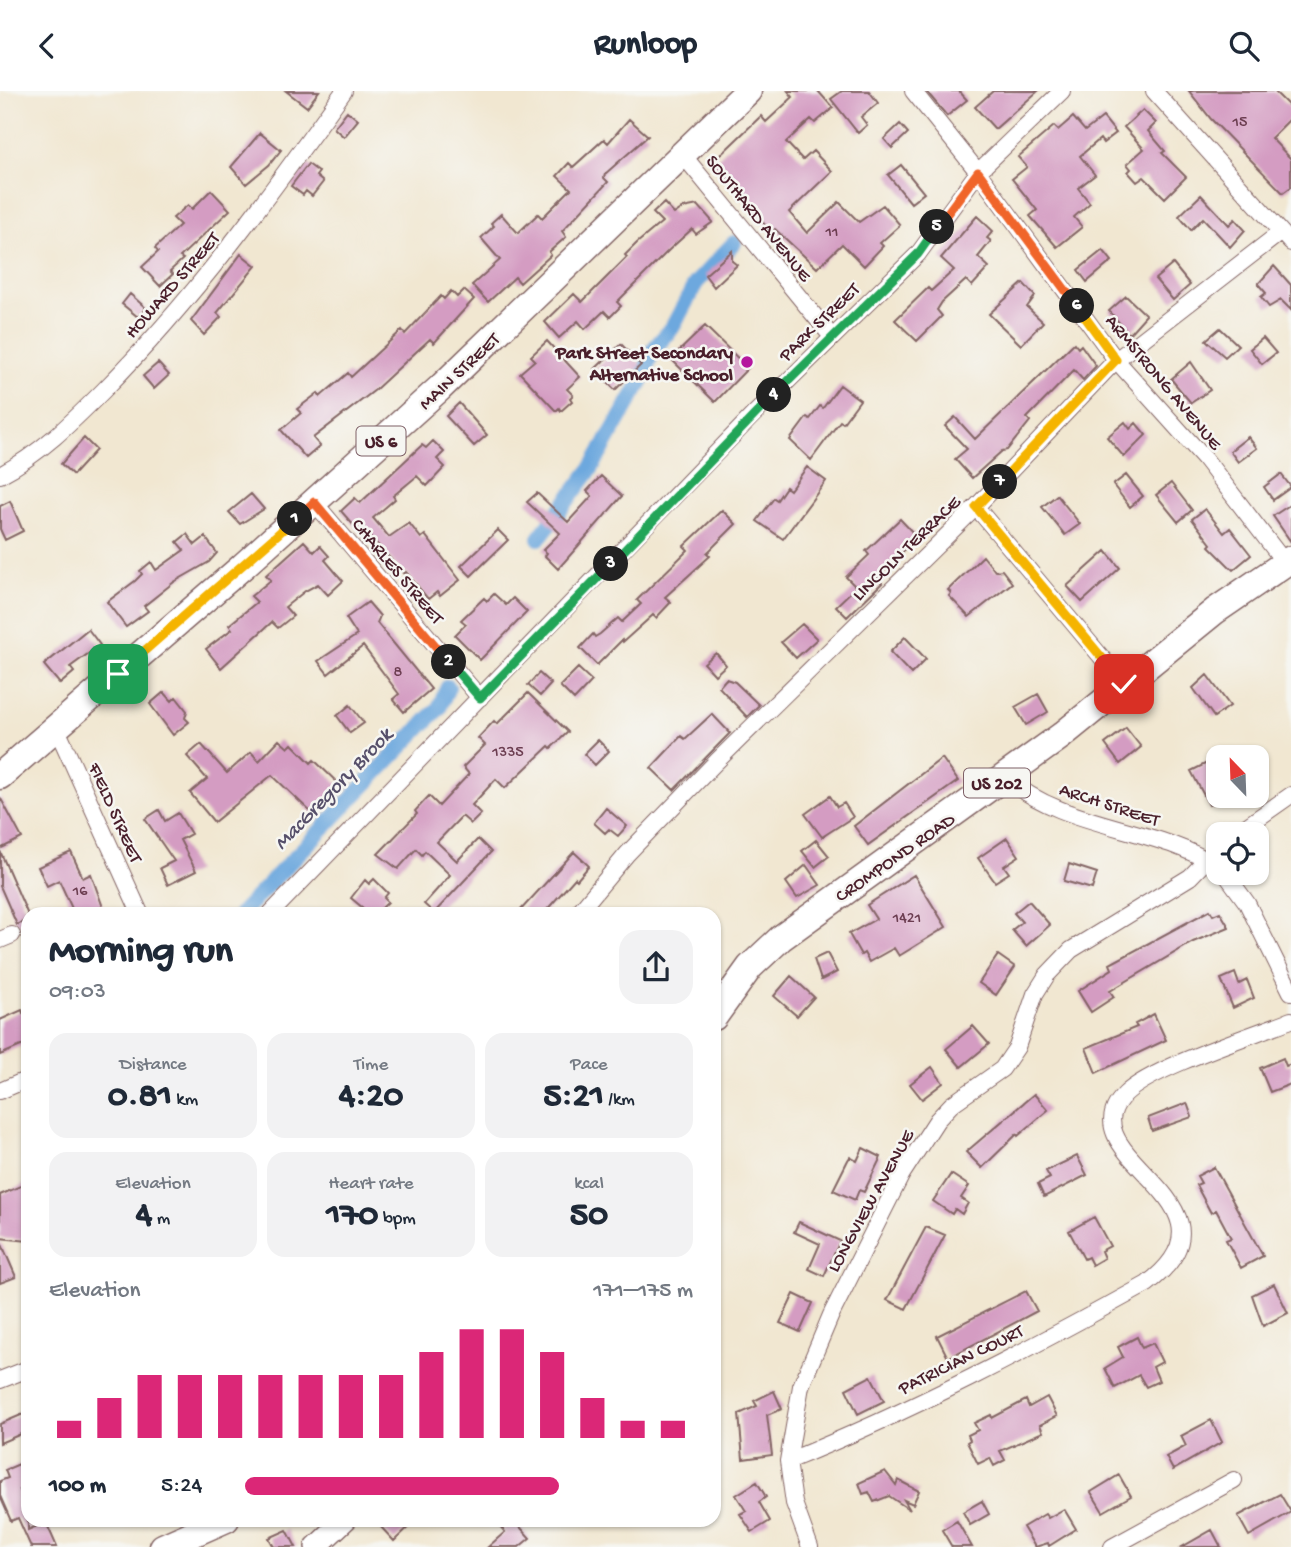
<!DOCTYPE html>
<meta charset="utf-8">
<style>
body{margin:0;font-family:"Gochi Hand",sans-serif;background:#f2f2f3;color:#1f2937;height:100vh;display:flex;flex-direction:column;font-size:26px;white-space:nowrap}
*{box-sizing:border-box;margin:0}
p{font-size:23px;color:#747a83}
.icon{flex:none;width:38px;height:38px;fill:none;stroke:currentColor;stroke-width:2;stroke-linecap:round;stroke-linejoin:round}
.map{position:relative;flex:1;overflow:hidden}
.details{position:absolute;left:21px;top:816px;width:700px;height:620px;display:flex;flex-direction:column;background:#fff;border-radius:21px;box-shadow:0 2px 5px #0004}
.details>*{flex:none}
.needle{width:46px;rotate:337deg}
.controls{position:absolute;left:1206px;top:654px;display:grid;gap:14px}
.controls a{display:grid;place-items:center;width:63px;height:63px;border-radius:14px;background:#fff;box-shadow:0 2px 5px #0004;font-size:35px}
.pin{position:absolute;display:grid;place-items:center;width:60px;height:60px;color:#fff;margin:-30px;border-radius:14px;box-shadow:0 4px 10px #0006}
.km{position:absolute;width:35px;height:35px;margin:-18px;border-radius:50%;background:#222;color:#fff;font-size:19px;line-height:35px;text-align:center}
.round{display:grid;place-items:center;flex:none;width:74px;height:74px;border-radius:21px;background:#f2f2f3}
.overview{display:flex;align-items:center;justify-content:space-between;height:119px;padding:0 28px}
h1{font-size:38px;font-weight:700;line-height:52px}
.figures{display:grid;grid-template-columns:repeat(3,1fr);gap:10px;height:119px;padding:7px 28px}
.figures div{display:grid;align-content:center;border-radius:18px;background:#f2f2f3;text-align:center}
.figures b{font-size:35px;font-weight:700}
.figures small{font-size:19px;font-weight:400}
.figures p{font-size:19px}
.chart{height:196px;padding:14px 28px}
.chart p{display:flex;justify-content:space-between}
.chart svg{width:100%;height:126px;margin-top:7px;stroke:#db2777;stroke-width:6}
ul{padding:0 28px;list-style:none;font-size:23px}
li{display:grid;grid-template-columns:112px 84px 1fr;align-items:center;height:52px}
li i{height:18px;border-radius:9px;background:#db2777}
header{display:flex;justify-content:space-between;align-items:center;height:91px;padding:0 28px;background:#fff;font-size:32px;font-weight:700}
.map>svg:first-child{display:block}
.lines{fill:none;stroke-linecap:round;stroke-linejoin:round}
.canal{stroke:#6da8de;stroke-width:16}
.building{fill:#d49cc2}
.minor-casing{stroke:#846565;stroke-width:18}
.tertiary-casing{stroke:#846565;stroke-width:24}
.primary-casing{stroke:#846565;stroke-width:29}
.minor{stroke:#fff;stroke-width:16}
.tertiary{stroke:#fff;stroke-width:21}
.primary{stroke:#fff;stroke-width:26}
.split-1-casing{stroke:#fff;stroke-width:14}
.split-2-casing{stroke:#fff;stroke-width:14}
.split-3-casing{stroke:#fff;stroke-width:14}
.split-4-casing{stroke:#fff;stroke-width:14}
.split-5-casing{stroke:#fff;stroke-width:14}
.split-6-casing{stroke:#fff;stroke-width:14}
.split-7-casing{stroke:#fff;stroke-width:14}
.split-8-casing{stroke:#fff;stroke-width:14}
.split-1{stroke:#f5b400;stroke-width:9}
.split-2{stroke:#f0652b;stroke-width:9}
.split-3{stroke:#22a559;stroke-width:9}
.split-4{stroke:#22a559;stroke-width:9}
.split-5{stroke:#22a559;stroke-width:9}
.split-6{stroke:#f0652b;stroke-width:9}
.split-7{stroke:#f5b400;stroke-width:9}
.split-8{stroke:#f5b400;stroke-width:9}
.poi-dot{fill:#b5179e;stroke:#f6f6f2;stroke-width:2.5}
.labels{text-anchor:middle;stroke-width:5;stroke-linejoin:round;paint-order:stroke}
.number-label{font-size:16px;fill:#6c3e51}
.shield{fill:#f6f6f2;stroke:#7e6067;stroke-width:2}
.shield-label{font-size:18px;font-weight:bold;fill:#4a1f2b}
.street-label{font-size:19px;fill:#4a1f2b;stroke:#f6f6f2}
.poi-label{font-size:19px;font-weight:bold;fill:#4a1f2b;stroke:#f6f6f2;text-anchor:end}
.water-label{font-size:21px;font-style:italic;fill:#564f6a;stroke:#f6f6f2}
</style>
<header><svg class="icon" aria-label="back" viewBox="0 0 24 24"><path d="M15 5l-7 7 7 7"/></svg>Runloop<svg class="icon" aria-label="search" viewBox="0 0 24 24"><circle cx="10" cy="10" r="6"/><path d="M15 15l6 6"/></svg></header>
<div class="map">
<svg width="1291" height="1456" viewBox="0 0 1291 1456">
<rect width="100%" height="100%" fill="#f6f6f2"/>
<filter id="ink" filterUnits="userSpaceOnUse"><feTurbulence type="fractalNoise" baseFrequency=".0143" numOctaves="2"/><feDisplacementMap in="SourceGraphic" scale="14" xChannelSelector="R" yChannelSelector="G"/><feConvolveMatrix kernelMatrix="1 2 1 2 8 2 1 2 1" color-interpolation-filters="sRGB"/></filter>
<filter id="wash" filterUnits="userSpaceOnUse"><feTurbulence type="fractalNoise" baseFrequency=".00686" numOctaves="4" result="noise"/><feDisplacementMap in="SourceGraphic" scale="28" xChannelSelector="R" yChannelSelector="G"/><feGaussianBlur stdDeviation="1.57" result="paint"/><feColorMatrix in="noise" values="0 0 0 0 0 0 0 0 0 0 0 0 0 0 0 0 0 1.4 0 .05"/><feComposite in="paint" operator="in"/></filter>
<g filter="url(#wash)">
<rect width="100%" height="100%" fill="#f1e7d1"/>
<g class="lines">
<path class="canal" d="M539,447L591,378L643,287L652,260L672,237L696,192L734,152
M241,822L439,617L448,596"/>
</g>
<g id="blocks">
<path class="building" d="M286,0H319L307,16Z
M788,0H818L833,17L815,32L811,28L786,51L803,69L813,60L832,80L789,121L807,142L839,111L859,131L883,114L900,134L880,152L883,155L864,175L842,153L817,177L775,138L771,141L712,72L761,25L766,31L793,6Z
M842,0H869L878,12L861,26L867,34L858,42L831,8Z
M926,0H959L967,9L947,25Z
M993,0H1038L995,38L975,16Z
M1189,0H1274L1291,17V27L1271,47L1291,68V96L1283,102L1211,28Z
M1143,19L1156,32L1148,40L1165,60L1162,62L1186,86L1165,107L1144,86L1137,91L1128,81L1131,78L1127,73L1144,58L1124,36Z
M347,20L358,29L344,46L334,37Z
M1073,26L1085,40L1103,26L1116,42L1103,52L1100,48L1080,65L1095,84L1078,97L1090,112L1074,126L1082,136L1057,156L1030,125L1037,119L1012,88L1027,76L1018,66L1054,35L1058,39Z
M629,28L648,45L605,83L604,87L608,91L562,140L566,146L549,161L551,164L520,192L515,186L488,211L472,194L500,169L481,147L494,135L491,132L501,123L518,142L538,123L542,127L571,98L557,85L569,72L573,76L604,48L608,52Z
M900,33L908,42L892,57L884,48Z
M260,42L281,59L269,74L246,93L231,76Z
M308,73L319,81L316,85L323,91L312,105L306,100L303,104L291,95Z
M901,74L924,102L911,112L888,84Z
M211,99L230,119L180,166L183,168L170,180L173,183L160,195L142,176L158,161L155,157L180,134L173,127L188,114L192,118Z
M1201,104L1229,134L1235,128L1245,139L1230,156L1203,127L1191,139L1179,125Z
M664,112L674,123L683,117L698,114L713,131L696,143L692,138L669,159L617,211L621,215L610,226L604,220L585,238L578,230L559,247L545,231L574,203L582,211L627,166L625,164L637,152L662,131L653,122Z
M977,125L993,140L987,147L991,150L978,166L989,176L972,195L966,189L942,211L937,219L942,225L917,250L895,229L928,197L931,200L954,179L941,167Z
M1103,159L1112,170L1087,191L1078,179Z
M732,160V170L737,174L714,196L705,184Z
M241,163L256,175L217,222L221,226L204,244L191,230Z
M1173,173L1190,194L1173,209L1155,188Z
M1274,175L1291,194V219L1281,209L1269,216L1261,206L1266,202L1258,193Z
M1023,192L1035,205L1027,216L1043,231L1021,254L989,223Z
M464,199L474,208L434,252L430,248L375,299L313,347L320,355L306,367L281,339L301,322L297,318L318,302L320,306L348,282L351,286L402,239L405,243L441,205L444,208L451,200L457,206Z
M130,203L146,217L138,226L122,213Z
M1126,205L1146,224L1129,243L1109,220Z
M705,235L748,277L715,311L671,268Z
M1220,237L1238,254L1225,266L1206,249Z
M1263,247L1276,262L1262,273L1250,258Z
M547,250L580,286L567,298L573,304L570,307L572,310L561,320L559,317L556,320L520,282L535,269L531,265Z
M1074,252L1078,257L1081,254L1096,275L1083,289L1074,279L1027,327L1030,330L1007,359L1002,360L972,387L955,368L967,358L945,335L955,326L975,348Z
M621,253L641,274L615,299L595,278Z
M1191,271L1210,299L1191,312L1171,288Z
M158,272L169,284L154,298L143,285Z
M840,294L860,309L843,332L840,330L811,369L790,349L807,326L810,328L820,315L823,317Z
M459,312L487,344L474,355L446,325Z
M1125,331L1130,338L1136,332L1146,344L1124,366L1107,346Z
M1248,346L1257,357L1238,371L1230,360Z
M84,347L96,359L73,384L61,373Z
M433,350L444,361L437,368L445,376L427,395L417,385L393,405L395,408L373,427L389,446L409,432L421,447L425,444L460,489L440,505L437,501L428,508L406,481L404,483L367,442L363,445L341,420L355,407L360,412L422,354L426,357Z
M807,376L826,390L783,448L757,430L774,407L777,409L786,396L790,399Z
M1281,383L1291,396L1273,409L1264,396Z
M1126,384L1143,405L1130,416L1113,394Z
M601,385L622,405L558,478L545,465L547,462L543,459L560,442L527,411L537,402L568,431L592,405L587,400Z
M1171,392L1192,419L1178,431L1156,404Z
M251,403L264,418L240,433L229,421Z
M1057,404L1080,433L1065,444L1042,416Z
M10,410L23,440L5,449L0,438V415Z
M1291,413V451L1273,425Z
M1205,418L1224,442L1230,437L1251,464L1233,479L1209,455L1211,453L1192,428Z
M722,419L736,433L707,462L710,465L665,506L671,511L656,527L653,524L623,551L622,549L597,574L580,557L593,543L595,546L600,543L618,527L622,531L641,513L637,509L688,459L684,455Z
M900,428L917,446L878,486L882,492L847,526L836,515L856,496L846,486L869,464L866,460Z
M498,439L508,449L471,485L461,475Z
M187,443L195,454L205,446L217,462L209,471L174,491L144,515L148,520L126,536L107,511L135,490L142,483L140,480L151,471L156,479L184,459L177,451Z
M304,450L314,461L320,455L329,465L325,469L343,490L328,504L318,493L305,500L285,516L293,525L278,537L272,531L221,577L206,558L232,538L229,534L257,511L251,505L271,489L266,484Z
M1106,460L1120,477L1082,511L1067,495Z
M983,465L995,480L1002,479L1012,492L969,526L949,505L951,502L948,499Z
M494,503L506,514L513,507L527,521L480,569L455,544L466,533L461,529L484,507L487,510Z
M368,511L380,525L377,532L431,598L404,621L393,608L399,603L363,555L328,583L318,570L357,544L346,527Z
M802,533L817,548L796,567L781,551Z
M88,538L100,554L70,576L74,581L60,593L44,574Z
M905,546L926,568L911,583L890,561Z
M716,562L726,574L715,584L704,572Z
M578,577L592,590L574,609L560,595Z
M539,582L551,593L540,605L528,594Z
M1207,584L1230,615L1214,626L1193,597Z
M726,588L735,591L759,614L747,626L719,596Z
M164,601L172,610L176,606L187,620L185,627L189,631L173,644L150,613Z
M528,602L568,641L551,657L549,655L505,697L496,688L472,714L481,723L471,733L462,725L437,751L457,770L478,748L491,761L434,822L424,813L450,784L425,760L422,764L416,758L398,778L378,763L417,723L415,720L429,705L439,715L469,683L463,676L485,654L478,647L494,630L497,633Z
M1038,603L1048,621L1026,634L1015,616Z
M350,614L364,632L350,642L337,625Z
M712,623L730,642L674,699L651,677L681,645L685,648Z
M1126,637L1141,656L1120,673L1105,653Z
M279,649L288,657L292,653L311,672L314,669L343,697L315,725L272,684L214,731L190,702L207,688L187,665L201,653L227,682L251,661L259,670Z
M598,649L609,660L595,674L584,663Z
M942,667L958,690L868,754L854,735Z
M1211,670L1218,682V710L1209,714L1191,680Z
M830,705L837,716L844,712L853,726L822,746L805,723Z
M0,706L22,747L0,758Z
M606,717L627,735L618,745L609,738L605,742L594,732Z
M159,719L165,730L178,722L191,743L180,749L196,780L168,794L160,777L174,770L145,728Z
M1007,747L1019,765L1004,775L1009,782L995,791L978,767Z
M816,749L829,765L815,776L802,760Z
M0,760L28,824V829L17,834L0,795Z
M71,761L83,787L91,783L105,822H74L59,789L47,795L38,776Z
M574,761L589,775L577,789L575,787L544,822H518Z
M1069,773L1097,782L1092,798L1064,790Z
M806,774L820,794L797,807L786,791Z
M914,784L946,836L899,865L894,857L869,871L864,862L861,864L849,843L876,828L867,814Z
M374,788L388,802L384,807L388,811L377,822H369L351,807L365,789L369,793Z
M1029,810L1050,834L1026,855L1012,839L1022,831L1014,822Z
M1210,819L1213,824L1220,821L1229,836L1193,851L1110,900L1114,906L1091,921L1078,900L1112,878L1110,873Z
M827,862L837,881L821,889L814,868Z
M998,864L1015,876L996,904L979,892Z
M1235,882L1239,893L1247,889L1254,907L1233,917L1221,888Z
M791,885L814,906L797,925L774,905Z
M22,919L23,922L28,919V952L0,964V929Z
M1154,923L1166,949L1096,982L1086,957L1137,936L1135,933Z
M973,935L989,953L961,976L946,958Z
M1283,967L1286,975L1291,973V993L1270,1001L1260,977Z
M932,976L943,992L922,1008L910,993Z
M1034,1003L1048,1019L1018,1045L1017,1043L982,1077L966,1061Z
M1187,1012L1192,1026L1152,1040L1148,1027Z
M863,1057L881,1066L864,1101L859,1099L855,1109L833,1099L848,1069L850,1066L857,1070Z
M1077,1065L1087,1084L1044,1106L1038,1093L1050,1087L1046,1080Z
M1214,1076L1263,1165L1241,1177L1226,1149L1231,1147L1216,1119L1211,1122L1196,1094L1201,1092L1197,1085Z
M951,1083L969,1095L961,1107L968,1112L962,1123L955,1118L952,1123L933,1110Z
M25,1093L28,1100V1150L0,1147V1104Z
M1094,1126L1110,1155L1101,1160L1104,1167L1092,1174L1088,1166L1084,1168L1069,1140Z
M799,1131L840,1150L824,1185L809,1178L820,1153L794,1141Z
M926,1136L945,1144L906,1218L887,1209Z
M0,1149L16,1186L0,1192Z
M1274,1193L1288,1222L1263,1235L1252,1204Z
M1026,1200L1037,1220L948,1267L937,1245Z
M794,1203L813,1212L800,1241L780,1232Z
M1137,1246L1142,1257L1153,1252L1162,1271L1153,1276L1159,1290L1146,1296L1139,1284L1115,1297L1105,1277L1123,1266L1118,1256Z
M871,1285L884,1310L858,1323L846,1298Z
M774,1300L782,1318L767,1324L772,1364L743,1368L739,1323L757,1315L754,1310Z
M1047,1306L1057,1325L1040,1334L1043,1341L1000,1360L1005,1369L994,1375L990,1367L978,1373L967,1351L970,1349L968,1344L978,1339L974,1332L991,1324L992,1327L1026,1309L1029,1316Z
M28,1321V1340L0,1352V1333Z
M1211,1329L1222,1351L1173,1379L1166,1366L1186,1355L1181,1345Z
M19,1373L25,1388L22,1389L25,1397L20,1399L28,1416V1439L46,1431L57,1456H31L18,1427L11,1430L0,1405V1390L8,1387L5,1379Z
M885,1380L896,1394L898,1389L919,1400L913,1413L904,1409L910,1419L889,1405L874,1411L869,1401L863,1403L859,1392Z
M1119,1384L1131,1405L1103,1421L1091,1401Z
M757,1391L766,1406L759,1411L770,1430L752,1441L740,1423L746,1420L736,1404Z
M1280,1403L1291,1421L1249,1445L1238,1425Z
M982,1410L989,1423L970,1434L963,1421Z
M1064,1418L1076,1438L1049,1455L1048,1452L1035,1456L1023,1436L1045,1423L1048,1427Z
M387,1428H417L394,1450L380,1435Z
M506,1428H513L530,1447L519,1456H488L505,1441L499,1434Z
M957,1430L972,1456H952L942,1439Z
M287,1439L296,1456H274L269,1447Z
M1212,1439L1221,1456H1182Z"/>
</g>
</g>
<g filter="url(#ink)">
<use href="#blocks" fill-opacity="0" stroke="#846565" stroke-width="2"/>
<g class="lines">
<g class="minor-casing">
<path id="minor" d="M913,0L978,81L1116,269L1205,368L1285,472
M1154,0L1291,152
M683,64L832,246
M0,384C40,363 71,332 103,300C194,208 269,105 344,0
M314,411L480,607
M976,416L1124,593
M56,636L140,822
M1005,686C1066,739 1152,733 1218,776
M1234,744L1291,704
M1225,782L1247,812L1291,901
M271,822L753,324L918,163L978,81L1062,0
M578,822L627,763L716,671L976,416L1116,269L1281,141
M0,849L12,844
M0,1000L28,988
M0,1289L28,1278
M788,1370C912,1320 1030,1258 1147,1193C1256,1111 1062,1066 1125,1003C1153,976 1251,945 1291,929
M810,1456L794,1412L788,1370L801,1295L831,1224L902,1083L937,1029L952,1013L1002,978L1017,956L1035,903L1047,884L1071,859L1190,786L1218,757
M1112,1456L1234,1389"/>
</g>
<g class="tertiary-casing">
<path id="tertiary" d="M316,1456L346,1428"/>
</g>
<g class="primary-casing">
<path id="primary" d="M0,685L242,476L440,297L748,0
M714,926L750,876L781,847L1061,645L1215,520L1291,468
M163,1456L226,1428"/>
</g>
<use href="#minor" class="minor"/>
<use href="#tertiary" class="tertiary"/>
<use href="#primary" class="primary"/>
</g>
</g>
<g class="lines" filter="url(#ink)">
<g class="split-1-casing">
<path id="split-1" d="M118,583L295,428"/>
</g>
<g class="split-2-casing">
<path id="split-2" d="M295,428L314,411L449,571"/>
</g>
<g class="split-3-casing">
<path id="split-3" d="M449,571L480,607L611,473"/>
</g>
<g class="split-4-casing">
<path id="split-4" d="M611,473L774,304"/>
</g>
<g class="split-5-casing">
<path id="split-5" d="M774,304L918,163L937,136"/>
</g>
<g class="split-6-casing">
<path id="split-6" d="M937,136L978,81L1077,215"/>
</g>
<g class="split-7-casing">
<path id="split-7" d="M1000,391L1116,269L1077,215"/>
</g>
<g class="split-8-casing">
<path id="split-8" d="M1000,391L976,416L1124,593"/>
</g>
<use href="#split-1" class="split-1"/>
<use href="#split-2" class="split-2"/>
<use href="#split-3" class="split-3"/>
<use href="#split-4" class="split-4"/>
<use href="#split-5" class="split-5"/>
<use href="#split-6" class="split-6"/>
<use href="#split-7" class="split-7"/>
<use href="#split-8" class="split-8"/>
</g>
<circle class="poi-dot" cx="747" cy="271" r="7"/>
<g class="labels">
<g class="number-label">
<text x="1240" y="35">15</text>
<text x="832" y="145">11</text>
<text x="398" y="585">8</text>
<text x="508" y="665">1335</text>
<text x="80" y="804">16</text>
<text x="907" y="831">1421</text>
</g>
<g class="shield">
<rect x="356.5" y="335.5" width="49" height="29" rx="5"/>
<rect x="964" y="677.5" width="66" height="29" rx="5"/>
</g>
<g class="shield-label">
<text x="381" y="356">US 6</text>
<text x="997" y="698">US 202</text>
</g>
<g class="street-label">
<text transform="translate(760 126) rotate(51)" y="7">SOUTHARD AVENUE</text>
<text transform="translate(171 193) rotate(-49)" y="7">HOWARD STREET</text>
<text transform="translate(818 230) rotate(-44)" y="7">PARK STREET</text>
<text transform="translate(458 279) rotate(-43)" y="7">MAIN STREET</text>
<text transform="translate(1165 290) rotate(50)" y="7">ARMSTRONG AVENUE</text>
<text transform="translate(905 456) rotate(-44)" y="7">LINCOLN TERRACE</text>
<text transform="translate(399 479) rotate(50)" y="7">CHARLES STREET</text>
<text transform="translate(1110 712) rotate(18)" y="7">ARCH STREET</text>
<text transform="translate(117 721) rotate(66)" y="7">FIELD STREET</text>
<text transform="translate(894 765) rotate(-35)" y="7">CROMPOND ROAD</text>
<text transform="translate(869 1109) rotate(-61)" y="7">LONGVIEW AVENUE</text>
<text transform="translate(960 1267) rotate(-26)" y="7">PATRICIAN COURT</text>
</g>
<g class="poi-label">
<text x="733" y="267">Park Street Secondary<tspan x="733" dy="22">Alternative School</tspan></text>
</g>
<g class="water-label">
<text transform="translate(332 697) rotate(-46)" y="7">MacGregory Brook</text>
</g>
</g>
</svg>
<div class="controls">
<a><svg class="needle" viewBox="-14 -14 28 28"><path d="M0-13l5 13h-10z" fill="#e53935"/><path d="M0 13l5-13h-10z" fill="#747a83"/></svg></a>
<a><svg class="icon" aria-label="locate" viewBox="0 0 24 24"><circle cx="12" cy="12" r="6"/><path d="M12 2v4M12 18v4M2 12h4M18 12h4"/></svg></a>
</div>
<div class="pin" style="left:118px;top:583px;background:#1e9e55"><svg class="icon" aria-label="arrive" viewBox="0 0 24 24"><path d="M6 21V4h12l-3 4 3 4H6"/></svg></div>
<div class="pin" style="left:1124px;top:593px;background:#d93025"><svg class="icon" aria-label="check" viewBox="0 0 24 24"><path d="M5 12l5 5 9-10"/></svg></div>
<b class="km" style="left:295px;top:428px">1</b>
<b class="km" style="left:449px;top:571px">2</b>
<b class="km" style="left:611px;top:473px">3</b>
<b class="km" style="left:774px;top:304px">4</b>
<b class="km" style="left:937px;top:136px">5</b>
<b class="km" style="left:1077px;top:215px">6</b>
<b class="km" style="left:1000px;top:391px">7</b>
<section class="details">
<div class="overview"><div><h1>Morning run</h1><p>09:03</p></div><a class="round"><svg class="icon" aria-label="share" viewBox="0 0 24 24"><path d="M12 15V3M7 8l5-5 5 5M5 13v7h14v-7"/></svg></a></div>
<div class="figures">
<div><p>Distance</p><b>0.81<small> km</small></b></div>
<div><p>Time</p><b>4:20</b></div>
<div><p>Pace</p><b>5:21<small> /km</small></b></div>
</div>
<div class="figures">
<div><p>Elevation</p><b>4<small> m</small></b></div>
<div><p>Heart rate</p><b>170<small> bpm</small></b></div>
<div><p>kcal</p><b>50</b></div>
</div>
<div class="chart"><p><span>Elevation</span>171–175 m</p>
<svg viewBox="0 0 160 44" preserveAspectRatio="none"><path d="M5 44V38M15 44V30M25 44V22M35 44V22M45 44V22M55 44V22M65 44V22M75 44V22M85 44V22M95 44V14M105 44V6M115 44V6M125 44V14M135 44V30M145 44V38M155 44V38"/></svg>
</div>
<ul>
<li><b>100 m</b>5:24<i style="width:70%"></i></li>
</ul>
</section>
</div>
